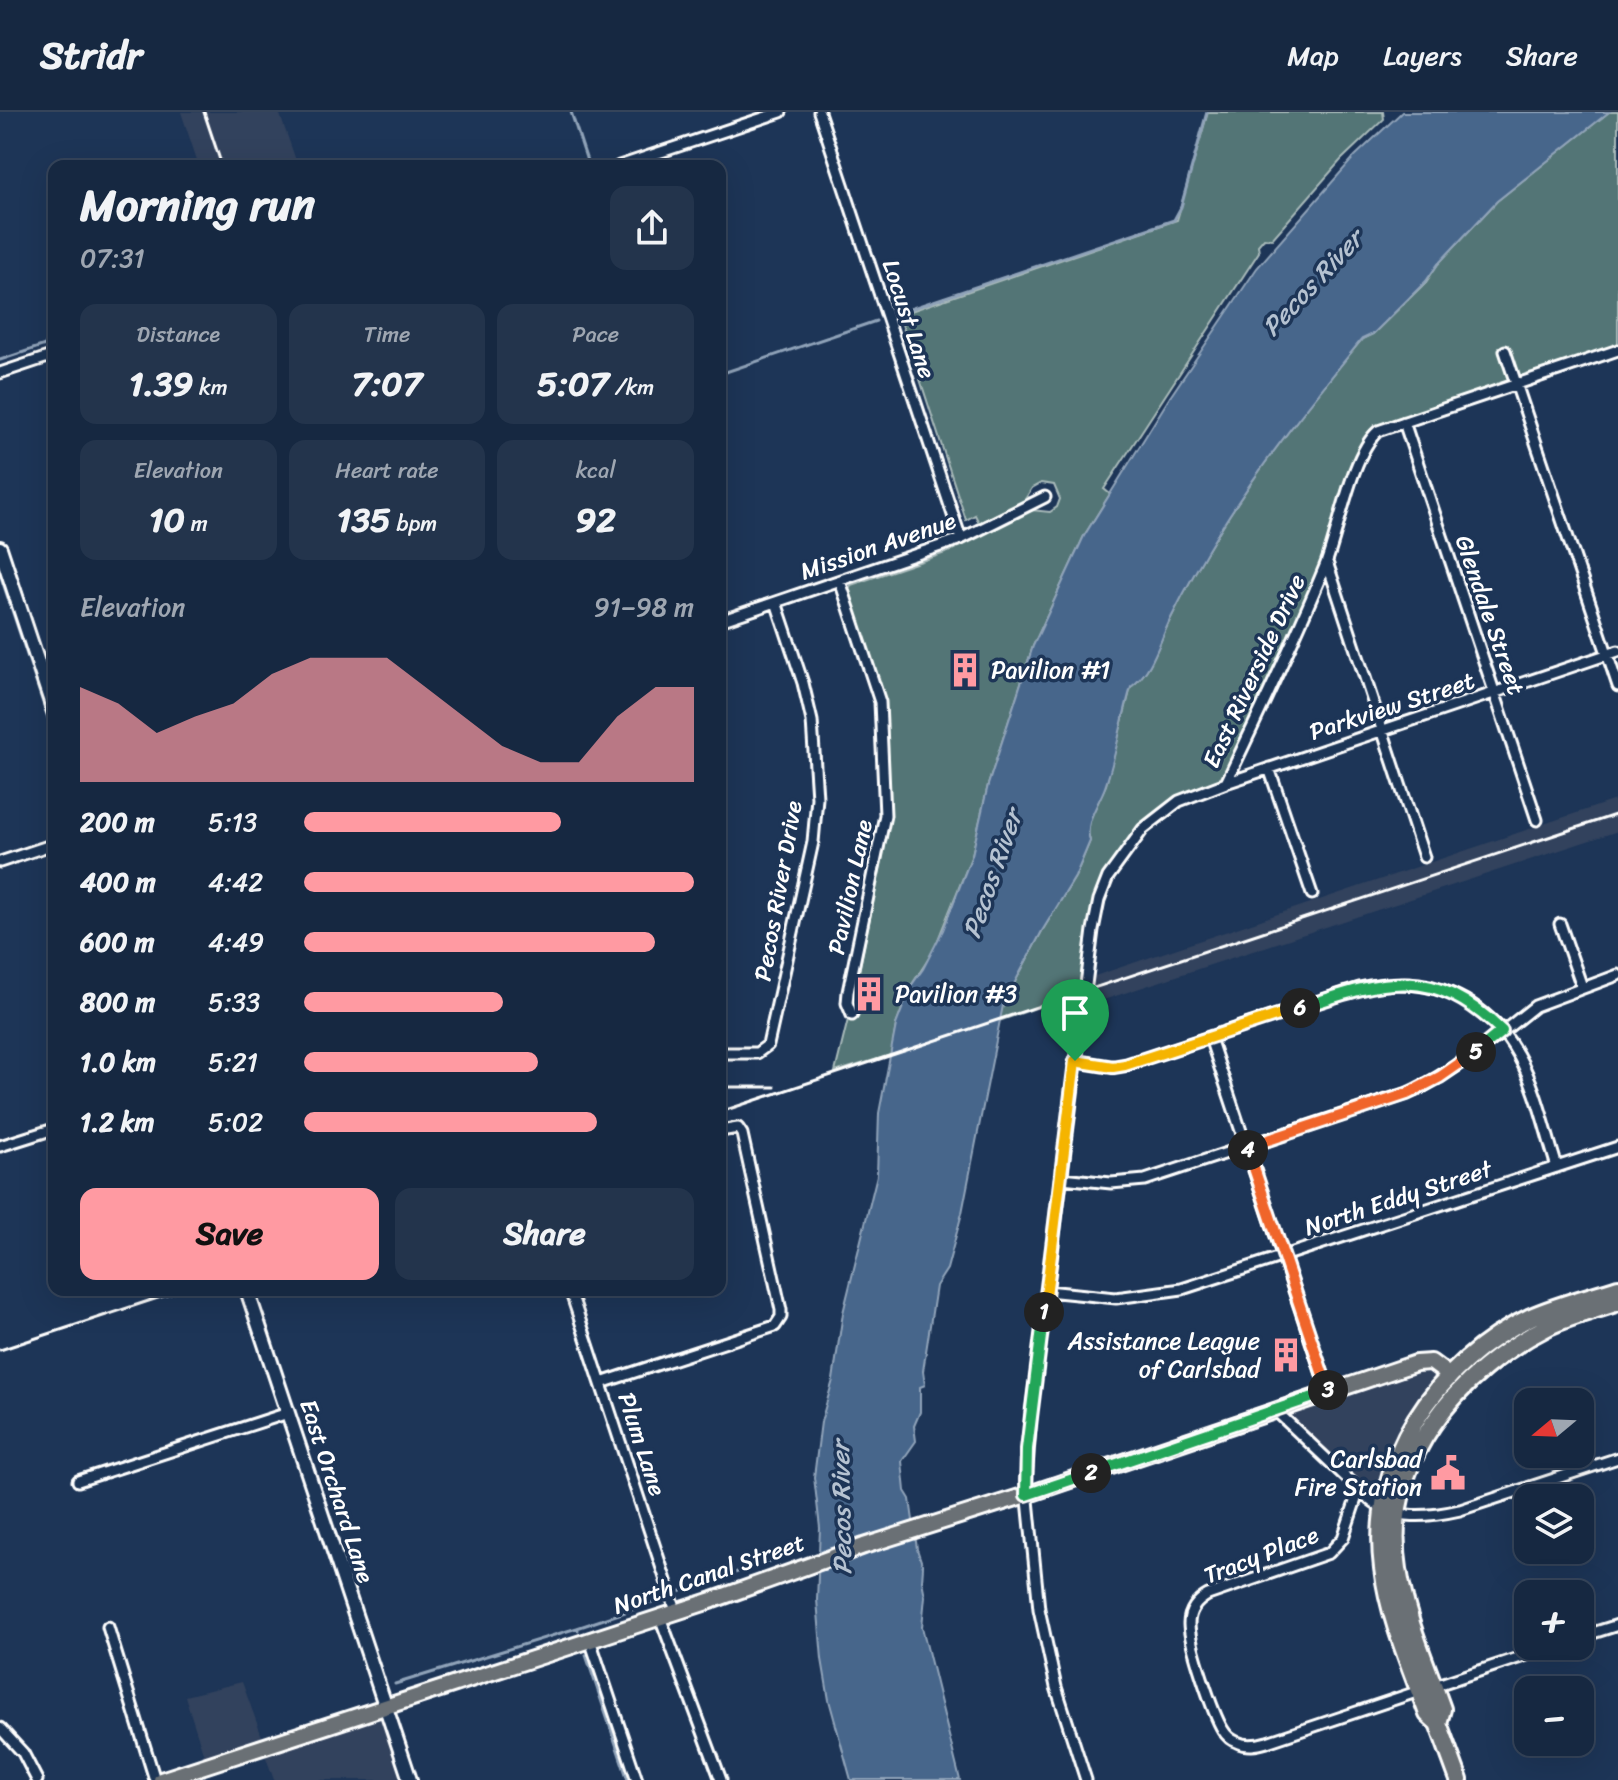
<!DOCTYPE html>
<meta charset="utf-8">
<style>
body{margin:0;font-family:Sriracha,sans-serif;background:#23344c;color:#f1f3f6;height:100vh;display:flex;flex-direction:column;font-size:30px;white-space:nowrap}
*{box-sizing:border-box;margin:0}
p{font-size:26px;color:#9ea6b1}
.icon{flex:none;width:44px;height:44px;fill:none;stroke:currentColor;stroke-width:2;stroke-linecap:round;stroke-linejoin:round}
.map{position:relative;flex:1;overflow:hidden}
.panel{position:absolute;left:48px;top:48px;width:678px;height:1136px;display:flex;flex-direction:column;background:#162841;border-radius:16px;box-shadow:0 8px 32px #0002,0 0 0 2px #35445a}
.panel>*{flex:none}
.needle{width:52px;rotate:251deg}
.tools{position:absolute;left:1514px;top:1276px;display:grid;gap:16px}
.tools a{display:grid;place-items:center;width:80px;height:80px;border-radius:16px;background:#162841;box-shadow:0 8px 32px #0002,0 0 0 2px #35445a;font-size:40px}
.pin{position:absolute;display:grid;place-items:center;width:68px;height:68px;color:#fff;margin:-82px -34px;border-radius:50% 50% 50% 0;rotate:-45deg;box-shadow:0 0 8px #0007}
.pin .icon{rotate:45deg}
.km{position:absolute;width:40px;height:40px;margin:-20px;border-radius:50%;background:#222;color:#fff;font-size:22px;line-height:40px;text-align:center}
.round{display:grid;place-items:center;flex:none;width:84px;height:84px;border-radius:16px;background:#23344c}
.summary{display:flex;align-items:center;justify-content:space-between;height:136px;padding:0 32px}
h1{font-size:44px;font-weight:800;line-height:60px}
.metrics{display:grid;grid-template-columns:repeat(3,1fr);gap:12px;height:136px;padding:8px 32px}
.metrics div{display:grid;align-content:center;border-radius:16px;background:#23344c;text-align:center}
.metrics b{font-size:34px;font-weight:800}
.metrics small{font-size:22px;font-weight:400}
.metrics p{font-size:22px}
.chart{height:224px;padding:16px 32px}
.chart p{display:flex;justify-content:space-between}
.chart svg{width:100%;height:144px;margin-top:8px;fill:#ff9aa2;opacity:.7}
.primary-button{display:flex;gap:16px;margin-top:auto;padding:16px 32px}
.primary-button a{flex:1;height:92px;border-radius:16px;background:#ff9aa2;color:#111;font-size:32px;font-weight:800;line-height:92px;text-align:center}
.primary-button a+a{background:#23344c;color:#f1f3f6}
ul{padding:0 32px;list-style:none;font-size:26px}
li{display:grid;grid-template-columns:128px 96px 1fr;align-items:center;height:60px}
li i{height:20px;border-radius:10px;background:#ff9aa2}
header{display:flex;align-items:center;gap:48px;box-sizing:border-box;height:112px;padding:0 40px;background:#162841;border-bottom:2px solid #35445a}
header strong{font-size:38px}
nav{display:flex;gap:44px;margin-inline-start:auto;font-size:28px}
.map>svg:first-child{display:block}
.built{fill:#32425d}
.green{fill:#537576;stroke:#a9baba;stroke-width:2}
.water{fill:#46668b;stroke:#90a3b9;stroke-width:2}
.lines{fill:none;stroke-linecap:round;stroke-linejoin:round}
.stream{stroke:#90a3b9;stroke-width:3}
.minor-casing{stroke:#fff;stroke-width:15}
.tertiary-casing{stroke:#fff;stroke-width:18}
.primary-casing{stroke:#fff;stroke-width:20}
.trunk-casing{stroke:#fff;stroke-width:22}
.minor{stroke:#1d3557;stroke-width:9}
.tertiary{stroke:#1d3557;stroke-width:12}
.primary{stroke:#6a7074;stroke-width:14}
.trunk{stroke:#6a7074;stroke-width:16}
.rail{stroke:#fff;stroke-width:3}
.split-1-casing{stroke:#fff;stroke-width:16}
.split-2-casing{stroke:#fff;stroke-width:16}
.split-3-casing{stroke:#fff;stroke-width:16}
.split-4-casing{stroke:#fff;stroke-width:16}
.split-5-casing{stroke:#fff;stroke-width:16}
.split-6-casing{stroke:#fff;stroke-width:16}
.split-7-casing{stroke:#fff;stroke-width:16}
.split-1{stroke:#f5b400;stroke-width:10}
.split-2{stroke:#22a559;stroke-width:10}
.split-3{stroke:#22a559;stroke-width:10}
.split-4{stroke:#f0652b;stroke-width:10}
.split-5{stroke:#f0652b;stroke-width:10}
.split-6{stroke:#22a559;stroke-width:10}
.split-7{stroke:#f5b400;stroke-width:10}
.labels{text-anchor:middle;stroke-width:7;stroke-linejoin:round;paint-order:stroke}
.street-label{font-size:24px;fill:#fff;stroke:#1d3557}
.poi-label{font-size:24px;fill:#fff;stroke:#1d3557;text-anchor:start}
.water-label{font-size:26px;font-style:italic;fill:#b5c2d1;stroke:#1d3557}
</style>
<header>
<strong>Stridr</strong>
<nav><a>Map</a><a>Layers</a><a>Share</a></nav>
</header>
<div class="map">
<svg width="1618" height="1668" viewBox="0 0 1618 1668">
<rect width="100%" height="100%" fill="#1d3557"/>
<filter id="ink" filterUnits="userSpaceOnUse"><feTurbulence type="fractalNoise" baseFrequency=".0125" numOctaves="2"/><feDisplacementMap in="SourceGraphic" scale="16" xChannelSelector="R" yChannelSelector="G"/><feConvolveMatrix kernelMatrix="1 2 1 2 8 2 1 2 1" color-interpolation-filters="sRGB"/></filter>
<g filter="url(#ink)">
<path class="built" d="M181,0H279L298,54H199Z
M1618,687V719L1082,895L1086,867Z
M1416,1251L1442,1257L1434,1282L1382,1398L1276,1299Z
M242,1570L265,1633L386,1594L410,1668H274L262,1634L207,1653L185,1584Z"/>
<path class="green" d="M1208,0H1383L1384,7L1341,48L1272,127L1264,126L1258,133L1259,140L1104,377L1110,382L1084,424L1033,534L988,673L972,743L933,840L911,874L896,913L891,943L835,960L854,883L891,704L885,590L849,478L851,473L948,440L1031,398L1050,400L1057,395L1060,387L1054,373L1041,371L1032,376L1024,389L979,411L975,403L966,408L899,203L1177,108Z
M1609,0H1618V238L1378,319L1364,338L1327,450L1226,671L1194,682L1154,707L1108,765L1084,879L999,909L1003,892L1042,819L1075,765L1090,729L1088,722L1090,707L1106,673L1131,575C1153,558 1158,532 1170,508C1185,477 1202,447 1220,418C1262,350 1312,288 1362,227L1373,222L1426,170L1438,152L1497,89Z"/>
<path class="water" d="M1402,0H1609L1497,89L1438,152L1426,169L1373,222L1362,227C1312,289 1262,350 1220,418C1202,447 1185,478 1170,508C1158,533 1153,558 1131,575C1121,608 1117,642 1105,675C1099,692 1084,710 1090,729L1075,765L1042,819L1003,893L962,1101L947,1157L936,1174L923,1259L925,1273L920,1275V1300L914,1314L916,1329L902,1349L905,1379L910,1387L917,1437L923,1455L922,1469L925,1484L922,1515L960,1668H851L829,1588L822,1547L817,1488L820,1416L814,1365L821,1310L833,1268L843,1201L877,1063L879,1001L896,913L911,874L923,857L943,818L972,743L988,673L1033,534L1084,424L1170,285L1257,156L1355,44Z"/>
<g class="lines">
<path class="stream" d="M571,0L587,49L572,54
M898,201L1174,108L1181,95L1207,0
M0,248L54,230
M720,262L876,209
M0,462L54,624
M679,1480L790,1442
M578,1518L577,1516L664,1487
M586,1543L628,1668
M395,1572L577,1516"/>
<g class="minor-casing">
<path id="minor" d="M819,0L961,427
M619,54L781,0
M1505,239L1618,574
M0,261L54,243
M1404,310L1537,708
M1327,450L1424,745
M840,469L880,590L885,703L848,880L847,891L852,903
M720,509L961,427L1045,385
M1269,656L1312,782
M1226,671L1618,539
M0,750L54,732
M1560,812L1582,875
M1210,926L1328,1280
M720,941H757L768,933L813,730L817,686L812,609L803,571L776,490
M1075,949L1113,955L1125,953L1359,876C1425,862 1484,882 1518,943C1537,977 1545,1018 1557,1055
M0,1034L54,1017
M1062,1066L1111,1071L1145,1068L1417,978L1471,945L1535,894L1618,863
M570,1178L676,1499
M1047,1179L1116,1186L1182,1177L1618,1035
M601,1271L775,1214L781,1205V1198L742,1022L738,1016L720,1019
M1276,1299L1370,1388C1395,1409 1429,1405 1460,1398L1618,1346
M78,1369L288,1301
M1359,1378L1343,1426L1329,1441L1208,1483C1197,1489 1189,1499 1189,1512C1189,1531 1213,1602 1223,1618C1226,1623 1231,1628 1237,1630C1247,1635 1257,1633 1267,1630L1554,1534
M660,1505L721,1668
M108,1515L155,1668
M1580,1525L1618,1513
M590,1528L637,1668
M0,1616L23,1641L37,1668
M1086,1668L1056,1575L1039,1497L1026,1368L1031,1303L1093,818L1099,788L1108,765L1143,717L1179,689L1226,671C1260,599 1295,528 1325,454C1339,419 1351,343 1378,319L1618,238"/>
</g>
<g class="tertiary-casing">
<path id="tertiary" d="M0,436L54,599
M247,1178L410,1668"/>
</g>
<g class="primary-casing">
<path id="primary" d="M161,1668L713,1488L864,1434L1026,1383L1416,1251L1431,1250L1450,1264"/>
</g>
<g class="trunk-casing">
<path id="trunk" d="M1438,1611L1442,1597C1426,1552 1405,1505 1398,1457C1381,1349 1457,1260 1549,1214C1570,1204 1595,1198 1618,1190
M1459,1668L1438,1611L1428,1602C1411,1555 1389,1506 1383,1456C1369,1349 1436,1250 1531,1205C1558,1193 1590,1185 1618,1176"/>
</g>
<use href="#minor" class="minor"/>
<use href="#tertiary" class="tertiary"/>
<use href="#primary" class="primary"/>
<use href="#trunk" class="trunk"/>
<path class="rail" d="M204,0L222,54
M720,975H775
M720,1000L1618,702
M0,1238L182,1178"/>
</g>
</g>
<g class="lines" filter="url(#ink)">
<g class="split-1-casing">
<path id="split-1" d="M1044,1200L1075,949"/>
</g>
<g class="split-2-casing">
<path id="split-2" d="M1044,1200L1027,1337L1026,1383L1091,1361"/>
</g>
<g class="split-3-casing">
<path id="split-3" d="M1091,1361L1328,1280V1278"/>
</g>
<g class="split-4-casing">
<path id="split-4" d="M1248,1038L1328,1278"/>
</g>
<g class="split-5-casing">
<path id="split-5" d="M1248,1038L1247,1035L1407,982L1440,965L1476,940"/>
</g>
<g class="split-6-casing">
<path id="split-6" d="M1300,896C1384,868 1431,851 1502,919L1476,940"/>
</g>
<g class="split-7-casing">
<path id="split-7" d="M1075,949L1113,955L1125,953L1300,896"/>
</g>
<use href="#split-1" class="split-1"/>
<use href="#split-2" class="split-2"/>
<use href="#split-3" class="split-3"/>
<use href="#split-4" class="split-4"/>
<use href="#split-5" class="split-5"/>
<use href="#split-6" class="split-6"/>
<use href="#split-7" class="split-7"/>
</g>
<defs>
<g id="building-bare" transform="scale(2.76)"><path d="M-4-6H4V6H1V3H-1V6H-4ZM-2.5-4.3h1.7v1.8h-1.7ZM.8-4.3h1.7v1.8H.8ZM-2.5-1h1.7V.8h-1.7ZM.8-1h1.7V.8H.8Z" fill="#ff9aa2" stroke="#1d3557" stroke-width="2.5" paint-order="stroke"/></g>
<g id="civic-bare" transform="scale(2.76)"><path d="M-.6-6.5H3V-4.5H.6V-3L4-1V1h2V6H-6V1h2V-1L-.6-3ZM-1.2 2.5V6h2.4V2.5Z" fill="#ff9aa2" stroke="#1d3557" stroke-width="2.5" paint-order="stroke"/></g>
</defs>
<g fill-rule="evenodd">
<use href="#building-bare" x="965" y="558"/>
<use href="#building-bare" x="869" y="882"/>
<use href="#building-bare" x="1286" y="1243"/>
<use href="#civic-bare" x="1448" y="1361"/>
</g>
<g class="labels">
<g class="street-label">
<text transform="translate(909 207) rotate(72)" y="8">Locust Lane</text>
<text transform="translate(878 434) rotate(-19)" y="8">Mission Avenue</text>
<text transform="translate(1490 503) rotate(71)" y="8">Glendale Street</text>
<text transform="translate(1254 559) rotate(-65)" y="8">East Riverside Drive</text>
<text transform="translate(1392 594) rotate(-18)" y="8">Parkview Street</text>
<text transform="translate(850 775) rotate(-78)" y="8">Pavilion Lane</text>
<text transform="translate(778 779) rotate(-80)" y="8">Pecos River Drive</text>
<text transform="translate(1398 1086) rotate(-18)" y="8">North Eddy Street</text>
<text transform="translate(642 1332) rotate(72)" y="8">Plum Lane</text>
<text transform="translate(337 1379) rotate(72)" y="8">East Orchard Lane</text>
<text transform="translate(1261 1443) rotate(-21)" y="8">Tracy Place</text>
<text transform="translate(709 1462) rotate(-19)" y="8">North Canal Street</text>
</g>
<g class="poi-label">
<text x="991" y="566">Pavilion #1</text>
<text x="895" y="890">Pavilion #3</text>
<text x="1260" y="1237" text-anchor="end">Assistance League<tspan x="1260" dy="28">of Carlsbad</tspan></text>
<text x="1422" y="1355" text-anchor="end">Carlsbad<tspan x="1422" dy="28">Fire Station</tspan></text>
</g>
<g class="water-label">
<text transform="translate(1312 171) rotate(-47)" y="9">Pecos River</text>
<text transform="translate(992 762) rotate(-71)" y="9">Pecos River</text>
<text transform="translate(841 1396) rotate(-91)" y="9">Pecos River</text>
</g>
</g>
</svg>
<div class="tools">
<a><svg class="needle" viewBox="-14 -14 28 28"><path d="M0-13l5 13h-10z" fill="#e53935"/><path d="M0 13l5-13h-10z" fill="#9ea6b1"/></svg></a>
<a><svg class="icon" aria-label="layers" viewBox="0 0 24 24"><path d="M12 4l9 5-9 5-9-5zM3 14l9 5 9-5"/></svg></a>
<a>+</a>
<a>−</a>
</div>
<div class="pin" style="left:1075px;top:949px;background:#1e9e55"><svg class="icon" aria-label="arrive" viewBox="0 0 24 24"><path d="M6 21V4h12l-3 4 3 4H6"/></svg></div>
<b class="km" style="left:1044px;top:1200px">1</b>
<b class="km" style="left:1091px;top:1361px">2</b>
<b class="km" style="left:1328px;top:1278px">3</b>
<b class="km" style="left:1248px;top:1038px">4</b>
<b class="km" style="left:1476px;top:940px">5</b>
<b class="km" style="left:1300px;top:896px">6</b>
<section class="panel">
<div class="summary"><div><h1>Morning run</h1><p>07:31</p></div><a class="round"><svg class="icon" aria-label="share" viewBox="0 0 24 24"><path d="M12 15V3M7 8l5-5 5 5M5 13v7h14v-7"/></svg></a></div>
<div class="metrics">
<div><p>Distance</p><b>1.39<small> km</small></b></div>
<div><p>Time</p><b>7:07</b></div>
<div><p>Pace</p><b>5:07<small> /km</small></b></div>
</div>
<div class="metrics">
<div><p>Elevation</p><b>10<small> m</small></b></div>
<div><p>Heart rate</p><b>135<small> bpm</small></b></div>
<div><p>kcal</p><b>92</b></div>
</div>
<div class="chart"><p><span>Elevation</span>91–98 m</p>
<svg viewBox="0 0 160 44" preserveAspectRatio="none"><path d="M0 44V15L10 20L20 29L30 24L40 20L50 11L60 6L70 6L80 6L90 15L100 24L110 33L120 38L130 38L140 24L150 15L160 15V44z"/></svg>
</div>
<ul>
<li><b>200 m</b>5:13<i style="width:66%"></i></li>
<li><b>400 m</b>4:42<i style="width:100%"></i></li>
<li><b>600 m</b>4:49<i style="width:90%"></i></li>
<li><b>800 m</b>5:33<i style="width:51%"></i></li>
<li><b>1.0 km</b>5:21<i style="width:60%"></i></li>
<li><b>1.2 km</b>5:02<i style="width:75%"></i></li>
</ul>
<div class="primary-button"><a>Save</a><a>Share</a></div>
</section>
</div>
